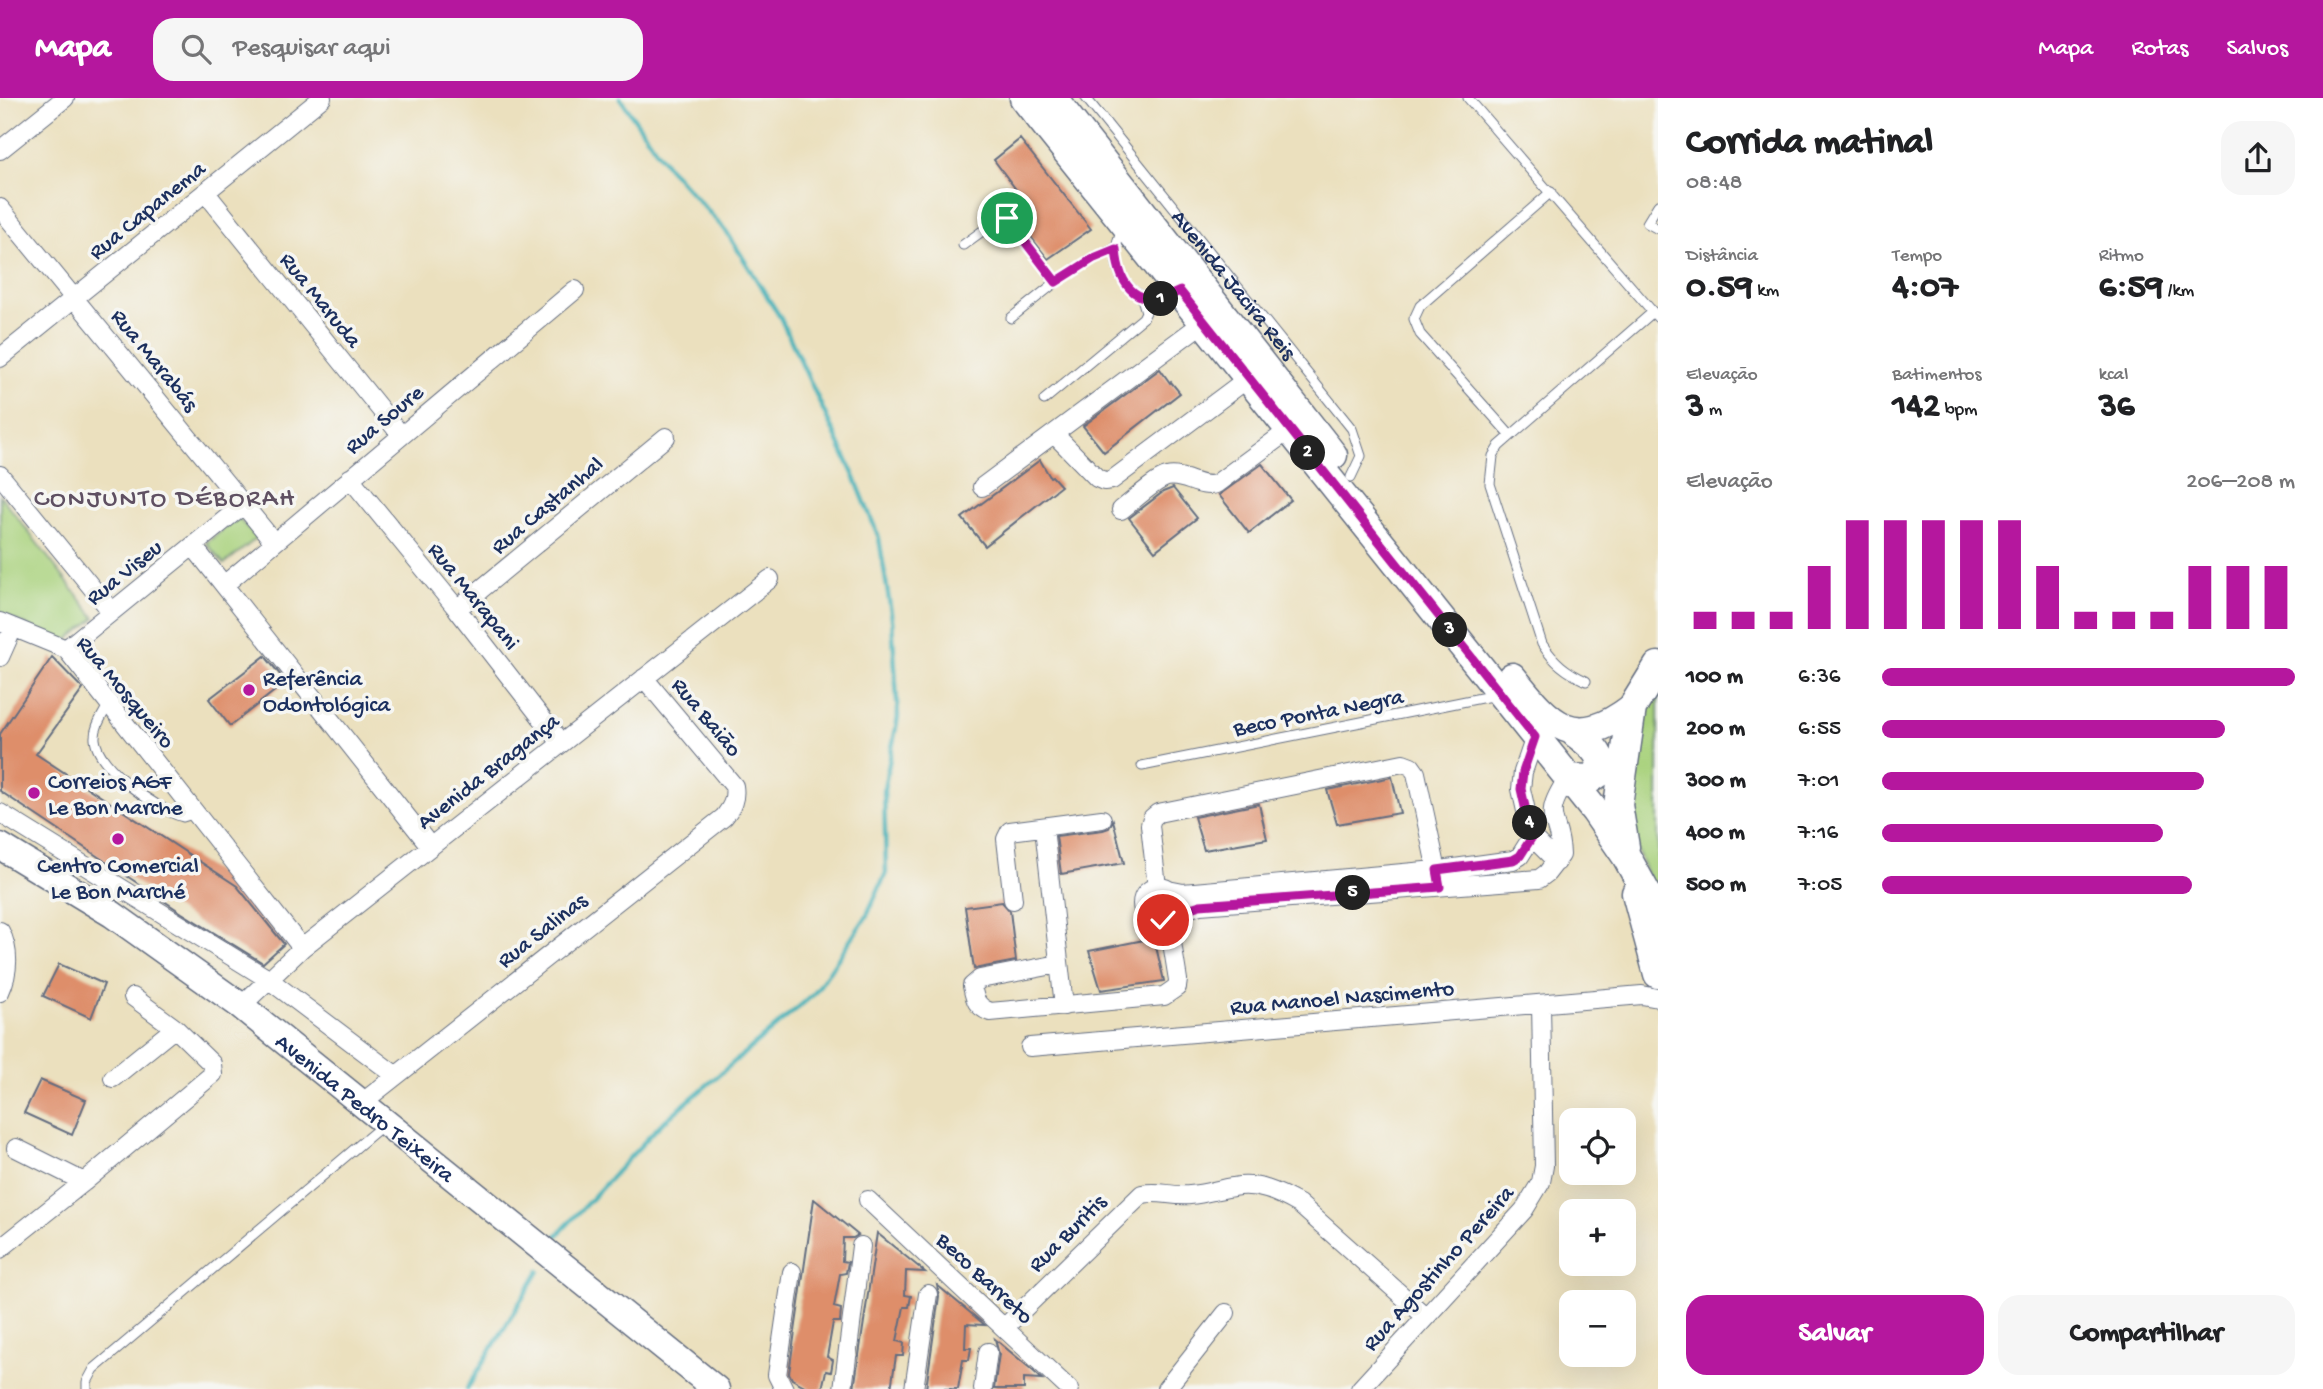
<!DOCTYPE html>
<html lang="pt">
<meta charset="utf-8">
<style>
body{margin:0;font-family:"Gochi Hand",sans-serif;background:#f6f6f6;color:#202124;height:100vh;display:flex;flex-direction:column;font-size:26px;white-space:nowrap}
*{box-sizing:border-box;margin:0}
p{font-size:23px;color:#757577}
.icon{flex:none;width:38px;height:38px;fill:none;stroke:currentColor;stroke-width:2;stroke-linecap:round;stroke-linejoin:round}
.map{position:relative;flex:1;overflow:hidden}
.sheet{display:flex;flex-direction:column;background:#fff;width:665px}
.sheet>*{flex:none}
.buttons{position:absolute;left:1559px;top:1010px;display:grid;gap:14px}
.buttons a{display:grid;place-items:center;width:77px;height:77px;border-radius:14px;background:#fff;box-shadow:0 7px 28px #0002;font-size:35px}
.pin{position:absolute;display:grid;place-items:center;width:60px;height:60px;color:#fff;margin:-30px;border:4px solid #fff;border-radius:50%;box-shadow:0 2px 7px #0007}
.km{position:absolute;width:35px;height:35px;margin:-18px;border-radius:50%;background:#222;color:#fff;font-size:19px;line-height:35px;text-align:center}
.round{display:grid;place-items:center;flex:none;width:74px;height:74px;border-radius:21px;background:#f6f6f6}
.headline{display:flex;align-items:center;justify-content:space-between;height:119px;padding:0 28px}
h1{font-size:38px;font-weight:700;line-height:52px}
.figures{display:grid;grid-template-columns:repeat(3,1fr);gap:10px;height:119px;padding:7px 28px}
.figures div{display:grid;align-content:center}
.figures b{font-size:35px;font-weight:700}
.figures small{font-size:19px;font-weight:400}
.figures p{font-size:19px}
.chart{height:196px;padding:14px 28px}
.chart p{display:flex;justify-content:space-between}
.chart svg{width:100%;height:126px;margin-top:7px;stroke:#b5179e;stroke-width:6}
.action{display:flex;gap:14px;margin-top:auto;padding:14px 28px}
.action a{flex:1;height:80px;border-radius:21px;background:#b5179e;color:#fff;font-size:28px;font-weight:700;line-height:80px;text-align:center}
.action a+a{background:#f6f6f6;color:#202124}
ul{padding:0 28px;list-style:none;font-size:23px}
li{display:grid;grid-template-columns:112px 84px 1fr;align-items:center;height:52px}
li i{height:18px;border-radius:9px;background:#b5179e}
header{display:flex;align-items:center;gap:42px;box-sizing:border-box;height:98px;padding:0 35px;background:#b5179e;color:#fff}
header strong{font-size:33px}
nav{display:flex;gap:38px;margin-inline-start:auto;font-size:24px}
.search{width:490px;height:63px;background:#f6f6f6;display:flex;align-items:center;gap:18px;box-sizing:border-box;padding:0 24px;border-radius:21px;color:#757577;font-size:26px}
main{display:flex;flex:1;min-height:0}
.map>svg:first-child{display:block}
.green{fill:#a8d17c;stroke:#62806d;stroke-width:2}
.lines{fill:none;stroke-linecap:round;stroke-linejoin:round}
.stream{stroke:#3eafb6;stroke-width:4.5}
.building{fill:#de8e6a}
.lane-casing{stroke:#646d80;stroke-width:11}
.street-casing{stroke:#646d80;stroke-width:20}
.secondary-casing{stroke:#646d80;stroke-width:29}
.primary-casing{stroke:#646d80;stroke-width:31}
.lane{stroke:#fff;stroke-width:9}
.street{stroke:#fff;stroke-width:18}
.secondary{stroke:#fff;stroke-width:26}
.primary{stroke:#fff;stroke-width:28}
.route-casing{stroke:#fff;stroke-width:14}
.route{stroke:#b5179e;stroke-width:9}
.poi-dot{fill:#b5179e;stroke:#f6f6f2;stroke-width:2.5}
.labels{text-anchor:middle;stroke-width:7;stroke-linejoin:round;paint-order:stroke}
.street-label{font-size:23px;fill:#1b2f5e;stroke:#f6f6f2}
.poi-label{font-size:23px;fill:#1b2f5e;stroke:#f6f6f2;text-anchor:start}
.quarter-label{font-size:26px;letter-spacing:2px;fill:#5f5062;stroke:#f6f6f2}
</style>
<header>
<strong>Mapa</strong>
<div class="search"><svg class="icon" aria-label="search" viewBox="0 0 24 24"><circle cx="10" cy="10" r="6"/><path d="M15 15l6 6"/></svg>Pesquisar aqui</div>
<nav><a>Mapa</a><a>Rotas</a><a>Salvos</a></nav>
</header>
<main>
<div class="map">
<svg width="1658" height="1291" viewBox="0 0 1658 1291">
<rect width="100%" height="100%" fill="#f6f6f2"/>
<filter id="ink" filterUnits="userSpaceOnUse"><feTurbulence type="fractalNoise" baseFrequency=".0143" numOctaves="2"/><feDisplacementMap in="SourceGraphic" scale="14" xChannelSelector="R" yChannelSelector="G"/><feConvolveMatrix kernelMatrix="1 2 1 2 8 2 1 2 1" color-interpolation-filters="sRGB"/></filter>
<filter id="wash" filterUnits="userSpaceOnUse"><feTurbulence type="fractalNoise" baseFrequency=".00686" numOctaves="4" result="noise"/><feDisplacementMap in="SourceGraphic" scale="28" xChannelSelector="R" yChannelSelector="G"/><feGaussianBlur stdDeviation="1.57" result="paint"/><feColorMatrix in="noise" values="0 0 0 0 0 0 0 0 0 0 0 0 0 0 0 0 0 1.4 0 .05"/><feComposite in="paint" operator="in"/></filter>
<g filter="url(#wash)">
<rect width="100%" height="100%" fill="#ebe0be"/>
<path class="green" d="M0,397L95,520L64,545L0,515Z
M238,420L257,440L224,466L206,445Z
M1658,594V804L1630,734L1638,627Z"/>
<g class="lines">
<path class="stream" d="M553,1142L660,1027L814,896L866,819L886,775L884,691L898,619L892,521L879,440L855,380L780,219L726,133L667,68L620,0
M467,1291L539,1173"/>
</g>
<g id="blocks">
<path class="building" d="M1020,41L1091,131L1048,161L1013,116L1026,105L994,62Z
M1160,271L1170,285L1171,284L1180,295L1104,354L1083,328Z
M1040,362L1050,379L1052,378L1061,388L985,448L962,420Z
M1262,366L1291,402L1249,435L1219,397Z
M1173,390L1197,420L1155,453L1129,420L1163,394Z
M265,558L286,584L230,628L209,601Z
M52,559L83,591L36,656L237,788L284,846L263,865L182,815L0,693V636Z
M1392,679L1400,715L1337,726L1327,692Z
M1259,706L1267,741L1204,752L1194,719Z
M1113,722L1124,765L1061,776L1056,738L1103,732L1109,730Z
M1002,804L1010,813L1016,863L974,871L965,809Z
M1154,840L1164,883L1101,892L1089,853Z
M59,866L104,886L91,920L43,898Z
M40,982L86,1002L72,1037L24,1015Z
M814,1101L858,1137L853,1140H843L842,1163L848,1164L846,1175L840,1176L834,1209L841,1211L840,1224H833L827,1259L833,1262L831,1274L826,1273L822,1291H810L792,1281L789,1275Z
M877,1135L925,1174L906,1173L905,1197L911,1198L909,1209H904L897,1243L904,1245L903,1258H896L891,1291H854Z
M937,1187L985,1227L966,1226L965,1250H971L969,1262H963L958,1291H926L939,1198Z
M995,1241L1031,1271L1042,1281L1024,1280V1291H994L999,1256Z"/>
</g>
</g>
<g filter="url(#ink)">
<use href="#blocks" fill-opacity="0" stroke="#646d80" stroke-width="2"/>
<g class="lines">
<g class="lane-casing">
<g id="lane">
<path id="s1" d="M1086,0L1352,331L1361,358L1351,379"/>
<path d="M1468,0L1658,220"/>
<path d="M1658,107L1647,125L1658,131"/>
<path d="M1123,130C1102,166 1132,217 1176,195"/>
<path d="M963,147L1003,118L1007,120L1056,184L1094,160L1116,151"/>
<path d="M1011,220L1056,184"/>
<path d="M1044,302L1143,220L1146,214L1142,200"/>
<path d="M1510,337L1420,236L1414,221L1420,208L1551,94"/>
<path d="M1586,583C1566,574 1554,564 1542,546L1490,386L1493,358L1499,348L1653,214"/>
<path d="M109,605C104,616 94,628 95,641C97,669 157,712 183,719L196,715"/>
<path d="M1142,668L1496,597"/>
<path d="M87,1291V1284L94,1271L383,1027"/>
</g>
</g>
<g class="street-casing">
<path id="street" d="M0,52L65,0
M206,95L401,337
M0,110L274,444
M0,260L322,0
M1055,337L1097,380L1104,383L1112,382L1247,281
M0,377L111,513
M350,380L457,511L561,645
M982,389L1204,224
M1121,412C1133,403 1155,382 1167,379C1184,375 1199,391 1216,386L1289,332
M193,448L430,748
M224,487L575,192
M457,511L666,339
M0,524L66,551L302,850
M66,551L243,407
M0,559L13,530
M0,715L268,881L395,977
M1044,730L1064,908
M1532,739L1557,764
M1157,789L1150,727L1152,720L1158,715L1403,665L1411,668L1416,675L1439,782
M1142 806a17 17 0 1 1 34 0a17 17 0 1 1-34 0Z
M1168,792L1183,795L1447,771L1513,762L1520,758L1532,739L1521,691L1523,674L1535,639
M1013,802L1006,741L1010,733L1102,721
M1172,816L1200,807L1539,781L1547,775L1561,757C1560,717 1539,723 1568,680
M0,833C10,852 9,875 0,894
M1059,866L980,881L972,888C975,902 976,908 990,914L1164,898L1177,889L1178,882L1168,820
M241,908L302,850L770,481
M1030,949L1642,897L1658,900
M113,980L175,930
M363,1004L724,719C732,709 736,701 734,688L644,580
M16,1050L84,1084
M868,1102L1069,1291
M0,1151L84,1084L213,976L212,966L175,930L133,899
M1004,1230L1142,1096C1159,1092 1173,1099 1190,1097C1205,1096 1219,1091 1233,1089C1258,1084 1279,1095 1299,1106L1426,1219
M784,1291L777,1277L792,1174
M843,1291L861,1148
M914,1291L928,1196
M983,1291L988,1254
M1166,1291L1226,1215
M1360,1291L1524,1112L1541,1084L1544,1068L1541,906"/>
</g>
<g class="secondary-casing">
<g id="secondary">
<path id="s2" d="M0,748L112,816L241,908L716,1291"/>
</g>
</g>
<g class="primary-casing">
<path id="primary" d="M1024,0L1595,713L1626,758L1658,816
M1053,0L1333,357
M1512,579C1551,628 1574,654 1632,610
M1568,680L1590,681L1599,675C1606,655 1588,646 1574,634
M1625,749L1618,707L1632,610L1658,568
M1636,795L1658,876"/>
</g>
<use href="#lane" class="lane"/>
<use href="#street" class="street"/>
<use href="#secondary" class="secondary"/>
<use href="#primary" class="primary"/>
</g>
</g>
<g class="lines" filter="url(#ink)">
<g class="route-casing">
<path id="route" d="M1007,120L1056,184L1094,160L1116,151C1119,191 1140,213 1180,193L1535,639L1523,674L1521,691L1532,739L1520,758L1513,762L1437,772L1440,789L1200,807L1172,816L1163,822"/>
</g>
<use href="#route" class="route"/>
</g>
<g class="poi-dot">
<circle cx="249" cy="592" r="7"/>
<circle cx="34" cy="695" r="7"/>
<circle cx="118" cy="741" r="7"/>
</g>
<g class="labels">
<g class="street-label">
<text transform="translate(146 111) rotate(-39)" y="8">Rua Capanema</text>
<text dy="8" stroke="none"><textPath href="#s1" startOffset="238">Avenida Jacira Reis</textPath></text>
<text transform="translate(322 201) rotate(51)" y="8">Rua Maruda</text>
<text transform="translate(156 261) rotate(51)" y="8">Rua Marabás</text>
<text transform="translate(383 320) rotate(-40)" y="8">Rua Soure</text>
<text transform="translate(546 406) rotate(-40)" y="8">Rua Castanhal</text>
<text transform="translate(123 473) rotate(-39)" y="8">Rua Viseu</text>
<text transform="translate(475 497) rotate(51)" y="8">Rua Marapani</text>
<text transform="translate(127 593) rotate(50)" y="8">Rua Mosqueiro</text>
<text transform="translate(1318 613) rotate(-11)" y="8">Beco Ponta Negra</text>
<text transform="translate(708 618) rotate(50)" y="8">Rua Baião</text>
<text transform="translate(487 672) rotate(-38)" y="8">Avenida Bragança</text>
<text transform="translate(541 831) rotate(-38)" y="8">Rua Salinas</text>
<text transform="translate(1342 898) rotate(-5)" y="8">Rua Manoel Nascimento</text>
<text dy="8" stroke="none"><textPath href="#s2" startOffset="450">Avenida Pedro Teixeira</textPath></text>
<text transform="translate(1066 1134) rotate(-45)" y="8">Rua Buritis</text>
<text transform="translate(1437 1169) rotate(-48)" y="8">Rua Agostinho Pereira</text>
<text transform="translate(986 1179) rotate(43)" y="8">Beco Barreto</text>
</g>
<g class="poi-label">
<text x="263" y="587">Referência<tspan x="263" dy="26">Odontológica</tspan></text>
<text x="48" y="690">Correios AGF<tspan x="48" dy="26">Le Bon Marche</tspan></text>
<text x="118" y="774" text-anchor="middle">Centro Comercial<tspan x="118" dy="26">Le Bon Marché</tspan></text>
</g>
<g class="quarter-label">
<text x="165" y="407">CONJUNTO DÉBORAH</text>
</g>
</g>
</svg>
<div class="buttons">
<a><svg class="icon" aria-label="locate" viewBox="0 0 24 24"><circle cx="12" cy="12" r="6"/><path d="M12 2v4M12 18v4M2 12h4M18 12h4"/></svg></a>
<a>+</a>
<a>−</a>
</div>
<div class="pin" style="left:1007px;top:120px;background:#1e9e55"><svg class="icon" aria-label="arrive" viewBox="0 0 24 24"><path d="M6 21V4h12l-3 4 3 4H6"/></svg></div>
<div class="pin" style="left:1163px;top:822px;background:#d93025"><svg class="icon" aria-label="check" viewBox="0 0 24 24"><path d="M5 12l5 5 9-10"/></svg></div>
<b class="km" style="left:1161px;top:201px">1</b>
<b class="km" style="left:1308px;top:355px">2</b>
<b class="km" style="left:1450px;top:532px">3</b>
<b class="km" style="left:1530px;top:725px">4</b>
<b class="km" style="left:1353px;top:795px">5</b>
</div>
<section class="sheet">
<div class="headline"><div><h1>Corrida matinal</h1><p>08:48</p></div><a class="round"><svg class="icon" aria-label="share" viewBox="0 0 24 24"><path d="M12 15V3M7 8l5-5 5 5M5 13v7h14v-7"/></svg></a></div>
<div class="figures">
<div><p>Distância</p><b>0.59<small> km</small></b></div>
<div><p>Tempo</p><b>4:07</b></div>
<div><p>Ritmo</p><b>6:59<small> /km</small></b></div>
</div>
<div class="figures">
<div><p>Elevação</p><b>3<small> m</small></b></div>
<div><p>Batimentos</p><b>142<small> bpm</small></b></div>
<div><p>kcal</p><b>36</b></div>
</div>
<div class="chart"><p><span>Elevação</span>206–208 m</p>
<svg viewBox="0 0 160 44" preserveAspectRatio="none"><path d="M5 44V38M15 44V38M25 44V38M35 44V22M45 44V6M55 44V6M65 44V6M75 44V6M85 44V6M95 44V22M105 44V38M115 44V38M125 44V38M135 44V22M145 44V22M155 44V22"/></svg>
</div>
<ul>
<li><b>100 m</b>6:36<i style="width:100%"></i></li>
<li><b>200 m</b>6:55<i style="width:83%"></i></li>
<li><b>300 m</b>7:01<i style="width:78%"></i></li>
<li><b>400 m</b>7:16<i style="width:68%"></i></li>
<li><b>500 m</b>7:05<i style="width:75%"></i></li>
</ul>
<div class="action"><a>Salvar</a><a>Compartilhar</a></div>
</section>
</main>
